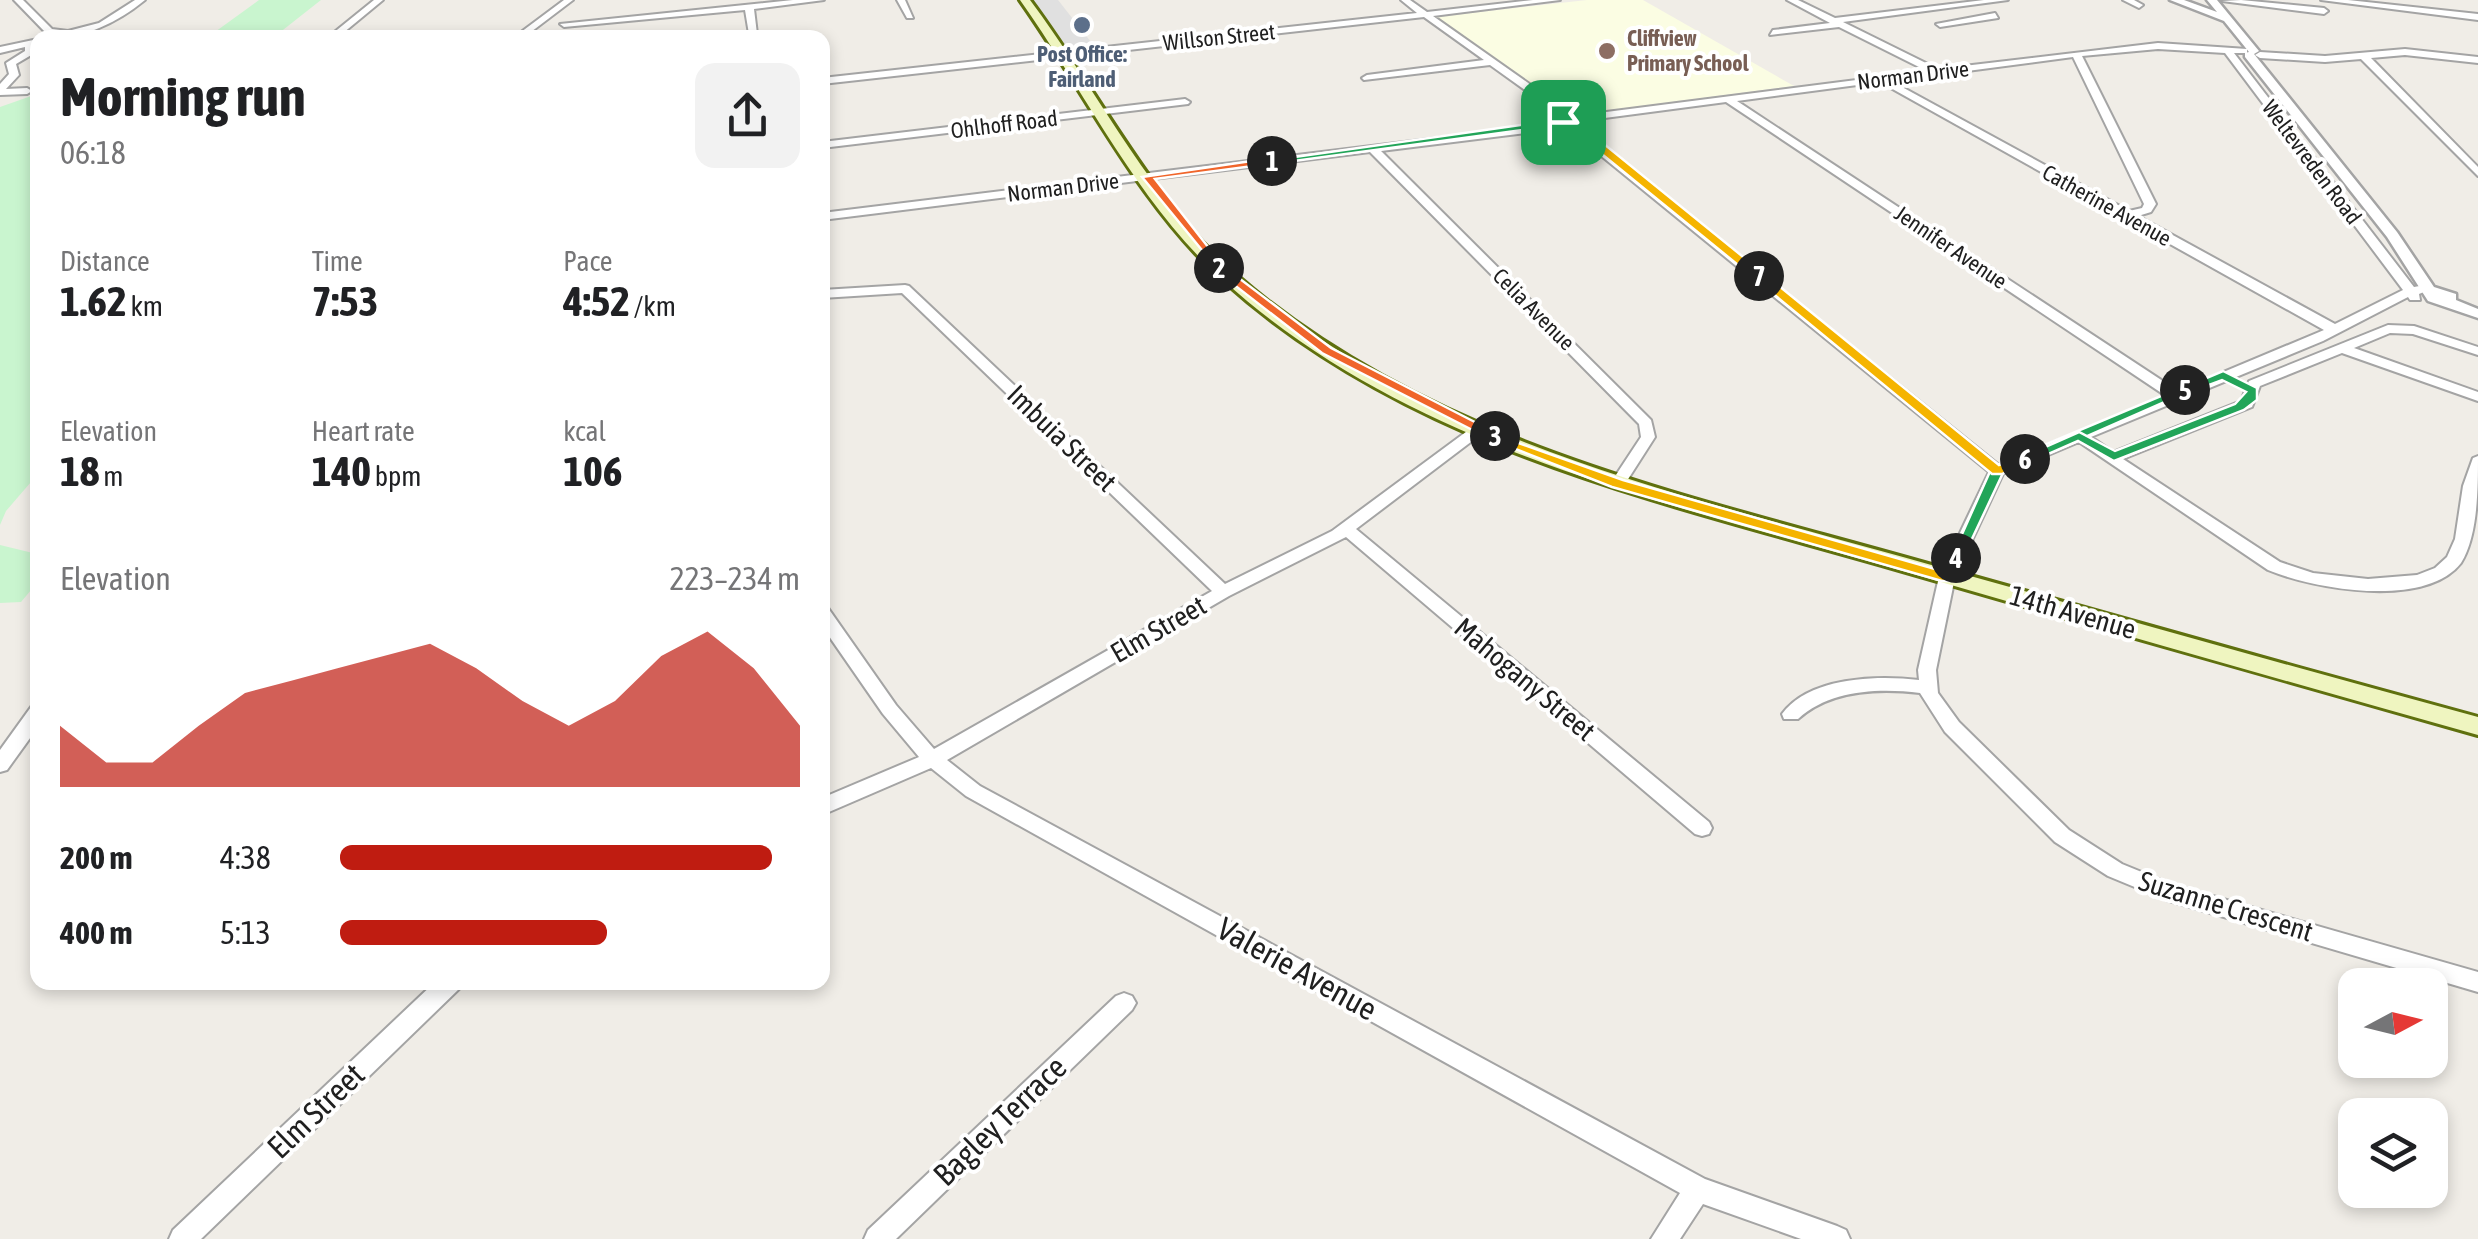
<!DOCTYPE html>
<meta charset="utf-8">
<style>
body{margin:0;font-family:"Asap Condensed",sans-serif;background:#f2f2f2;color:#202124;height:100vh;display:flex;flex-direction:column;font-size:38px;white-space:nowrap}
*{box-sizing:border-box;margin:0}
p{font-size:32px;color:#757577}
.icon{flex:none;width:55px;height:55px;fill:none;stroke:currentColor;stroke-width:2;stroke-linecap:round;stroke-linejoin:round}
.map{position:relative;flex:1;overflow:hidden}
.sheet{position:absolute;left:30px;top:30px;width:800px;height:960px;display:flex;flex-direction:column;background:#fff;border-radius:20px;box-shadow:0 5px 15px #0003}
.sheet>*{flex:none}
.needle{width:65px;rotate:83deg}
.controls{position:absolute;left:2338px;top:968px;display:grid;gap:20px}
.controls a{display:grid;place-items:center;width:110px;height:110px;border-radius:20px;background:#fff;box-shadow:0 5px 15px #0003;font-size:50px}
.pin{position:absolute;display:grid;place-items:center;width:85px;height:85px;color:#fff;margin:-42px;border-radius:20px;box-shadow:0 5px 15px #0006}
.km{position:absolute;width:50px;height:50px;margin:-25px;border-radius:50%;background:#222;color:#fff;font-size:28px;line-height:50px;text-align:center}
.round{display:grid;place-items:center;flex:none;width:105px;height:105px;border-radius:20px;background:#f2f2f2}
.head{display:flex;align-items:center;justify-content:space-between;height:170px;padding:0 30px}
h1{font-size:55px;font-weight:700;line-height:75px}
.stats{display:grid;grid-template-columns:repeat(3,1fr);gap:15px;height:170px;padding:10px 30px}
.stats div{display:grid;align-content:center}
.stats b{font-size:42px;font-weight:700}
.stats small{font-size:28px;font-weight:400}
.stats p{font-size:28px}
.chart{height:280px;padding:20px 30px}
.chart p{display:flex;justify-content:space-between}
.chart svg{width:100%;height:180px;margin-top:10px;fill:#bf1c11;opacity:.7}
ul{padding:0 30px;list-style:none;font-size:32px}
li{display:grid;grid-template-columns:160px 120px 1fr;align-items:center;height:75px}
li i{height:25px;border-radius:12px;background:#bf1c11}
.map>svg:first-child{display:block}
.education{fill:#fbfde3}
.park{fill:#c9f5cf}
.parking{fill:#e0e0e0}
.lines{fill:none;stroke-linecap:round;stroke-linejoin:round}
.minor-casing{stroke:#a4a4a4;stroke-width:4}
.tertiary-casing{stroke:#a4a4a4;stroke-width:5}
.secondary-casing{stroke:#5f700e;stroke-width:6}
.minor{fill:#fff;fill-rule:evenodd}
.tertiary{fill:#fff;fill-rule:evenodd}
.secondary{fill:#eff5c0;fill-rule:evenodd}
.split-1{fill:#22a559;stroke:#fff;stroke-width:2.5}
.split-2{fill:#f0652b;stroke:#fff;stroke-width:2.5}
.split-3{fill:#f0652b;stroke:#fff;stroke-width:2.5}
.split-4{fill:#f5b400;stroke:#fff;stroke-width:2.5}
.split-5{fill:#22a559;stroke:#fff;stroke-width:2.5}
.split-6{fill:#22a559;stroke:#fff;stroke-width:2.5}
.split-7{fill:#f5b400;stroke:#fff;stroke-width:2.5}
.split-8{fill:#f5b400;stroke:#fff;stroke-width:2.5}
.service-dot{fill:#5c6f8a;stroke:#fff;stroke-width:4}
.education-dot{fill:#8d6e63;stroke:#fff;stroke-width:4}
.labels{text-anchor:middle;stroke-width:8;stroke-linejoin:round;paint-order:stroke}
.far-street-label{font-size:22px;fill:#202020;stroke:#fff}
.far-education-label{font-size:22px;font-weight:bold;fill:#785e54;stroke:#fff;text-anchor:start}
.far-service-label{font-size:22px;font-weight:bold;fill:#4e5e75;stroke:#fff}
.street-label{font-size:28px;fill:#202020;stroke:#fff}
.near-street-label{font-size:32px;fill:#202020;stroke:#fff}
</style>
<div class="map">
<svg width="2478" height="1239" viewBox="0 0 2478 1239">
<rect width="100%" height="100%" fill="#f0ede7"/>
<path class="education" d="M1587,0H1643L1794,86L1566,116L1436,17Z"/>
<path class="park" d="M259,0H321L274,37H208Z
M37,94V475L6,511L0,525V107Z
M0,545L37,554V583L21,602L0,603Z"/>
<path class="parking" d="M1033,0H1058L1098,51L1070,54Z"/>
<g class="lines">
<g class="minor-casing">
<path id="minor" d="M14,0H23L52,29L68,31L99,23L135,0H145C118,22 86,38 50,38L57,35L46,33Z
M374,0H383L337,38H327Z
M564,0H573L523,38H513Z
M793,0H824L754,9L757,34L753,37L749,34L745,10L564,27L560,24Z
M897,0H905L913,18H907Z
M1401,0H1410L1427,12L1533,0H1560L1433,16L1575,116L1927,71L1839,27L1770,35L1773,30L1830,23L1787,0H1798L1835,18L1984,0H2008L1843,22L1938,69L2158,43L2247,49V53H2234L2414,287L2425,285L2431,289L2419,294L2420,300H2410L2408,297L2323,341L2091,437L2113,452L2241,401L2249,381L2388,325L2414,326L2478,347V355L2413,334L2390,333L2354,348L2478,392V401L2342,353L2260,386L2252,407L2123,459L2280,562L2313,573L2368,579L2417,575L2435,568L2447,557L2455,539L2463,486L2473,458L2478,456C2478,488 2478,536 2461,563C2425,609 2314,589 2268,570L2079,442L2003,474L1955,577L1936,670L1938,693L1959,722L2069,830L2122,864L2171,884L2478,972V992L2166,900L2108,876L2055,842L1945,732L1920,693C1878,688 1830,690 1798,719H1784L1782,714C1809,677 1877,675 1919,680L1918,670L1939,577L1989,472L1567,128L1381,151L1651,420L1655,437L1623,487L1618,489L1610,484L1641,437L1639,424L1370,152L822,220V213L1560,123L1561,116L1490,65L1364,80L1362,78L1367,75L1484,60L1424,17L822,84V78L1417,13ZM2158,49L2225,53L2403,290L2335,324L2138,216L2151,212L2156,204L2082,56ZM2073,57L2144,204L2142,208L2129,211L1891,81ZM1880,82L2324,330L2178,391L1737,101ZM1726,102L2166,396L1999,465L1577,126L1582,121Z
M2123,0H2134L2143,5L2139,8Z
M2241,0L2324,8L2328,11L2324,14L2222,1Z
M2321,0H2348L2478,14V20Z
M1995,13L1998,18L1940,27L1936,24Z
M38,39L33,54L16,64L19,75L6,89L27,88L32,91L27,94L0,95V84L9,74L6,63L25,51V47L0,53V47Z
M2405,49L2478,57V63L2405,55L2371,58L2478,167V176L2361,59L2325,62L2260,58L2255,55L2260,52L2325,56Z
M1185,99L1190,102L1188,104L822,148V142Z
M905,285L909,286L1225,584L1332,531L1474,426H1484V432L1356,529L1709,822L1712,828L1709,834L1702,836L1695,834L1346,537L1229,596L947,760L980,786L1705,1179L1837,1226L1846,1230L1850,1239H1801L1703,1204L1680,1239H1651L1680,1193L966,796L931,768L822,815V798L919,757L883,714L822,626V606L828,608L896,705L934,749L1212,591L902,293L822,298V290Z
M38,705V727L7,770L0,772V750L31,707Z
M435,982H462L459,989L201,1239H169L173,1230Z
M1124,993L1132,996L1136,1003L1132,1010L896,1239H864L868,1230L1116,996Z"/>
</g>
<g class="tertiary-casing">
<path id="tertiary" d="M2170,0H2184L2217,12L2207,0H2217L2259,51L2254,54L2397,232L2434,287L2456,294V300L2478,309V318L2428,301L2387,237L2245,57V53L2249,52L2224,21Z"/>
</g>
<g class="secondary-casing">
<path id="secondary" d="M1020,0H1030C1098,91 1150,200 1236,275C1423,438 1671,492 1903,557C2095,611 2286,665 2478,717V735C2282,680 2085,624 1889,567C1659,501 1408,447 1224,281C1138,204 1086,93 1020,0Z"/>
</g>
<use href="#minor" class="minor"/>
<use href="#tertiary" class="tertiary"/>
<use href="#secondary" class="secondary"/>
</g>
<path class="split-1" d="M1563,119L1567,124L1272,164L1267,161Z"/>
<path class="split-2" d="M1272,158L1275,163L1155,179L1223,266L1219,271L1142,177Z"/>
<path class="split-3" d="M1215,266H1223L1331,348L1502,436L1490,439L1322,353L1215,270Z"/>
<path class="split-4" d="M1490,433L1623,480L1942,571L1950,554L1963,558L1953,581H1942L1612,487L1490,439Z"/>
<path class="split-5" d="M2180,388L2192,390L2003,473L1963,558L1950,561L1992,467Z"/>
<path class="split-6" d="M2223,371L2257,388V400L2244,410L2114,461L2078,441L2030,462L2018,459L2079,432L2115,451L2235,404L2246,392L2222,380L2185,394L2178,390Z"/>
<path class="split-7" d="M1754,273H1763L1999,465L2025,454L2032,459L2002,474H1992L1754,278Z"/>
<path class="split-8" d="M1560,120L1588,131L1763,273V278H1754Z"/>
<circle class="service-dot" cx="1082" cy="25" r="10"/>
<circle class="education-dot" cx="1607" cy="51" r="10"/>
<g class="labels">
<g class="far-street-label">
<text transform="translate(1219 37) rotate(-6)" y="8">Willson Street</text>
<text transform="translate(1913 75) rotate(-7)" y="8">Norman Drive</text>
<text transform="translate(1004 124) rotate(-7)" y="8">Ohlhoff Road</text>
<text transform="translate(2312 162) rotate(53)" y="8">Weltevreden Road</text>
<text transform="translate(1063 187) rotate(-7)" y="8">Norman Drive</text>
<text transform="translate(2107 205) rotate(29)" y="8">Catherine Avenue</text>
<text transform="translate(1951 247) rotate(34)" y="8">Jennifer Avenue</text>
<text transform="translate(1534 309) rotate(45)" y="8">Celia Avenue</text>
</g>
<g class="far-education-label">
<text x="1627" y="46">Cliffview<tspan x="1627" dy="25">Primary School</tspan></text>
</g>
<g class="far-service-label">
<text x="1082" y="62">Post Office:<tspan x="1082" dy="25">Fairland</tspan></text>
</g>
<g class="street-label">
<text transform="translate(1062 438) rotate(44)" y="10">Imbuia Street</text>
<text transform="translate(2073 612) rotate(16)" y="10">14th Avenue</text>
<text transform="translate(1158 629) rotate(-30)" y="10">Elm Street</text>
<text transform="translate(1525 679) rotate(40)" y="10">Mahogany Street</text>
<text transform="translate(2226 906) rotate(17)" y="10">Suzanne Crescent</text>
</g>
<g class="near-street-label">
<text transform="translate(1297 969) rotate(29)" y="11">Valerie Avenue</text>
<text transform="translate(316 1111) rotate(-44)" y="11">Elm Street</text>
<text transform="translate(1000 1121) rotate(-44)" y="11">Bagley Terrace</text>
</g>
</g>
</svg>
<div class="controls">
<a><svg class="needle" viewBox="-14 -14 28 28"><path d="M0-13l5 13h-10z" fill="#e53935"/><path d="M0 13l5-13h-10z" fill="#757577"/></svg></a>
<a><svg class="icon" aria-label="layers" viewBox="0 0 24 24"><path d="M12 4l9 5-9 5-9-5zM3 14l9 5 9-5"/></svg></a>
</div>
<div class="pin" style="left:1563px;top:122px;background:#1e9e55"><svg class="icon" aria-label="arrive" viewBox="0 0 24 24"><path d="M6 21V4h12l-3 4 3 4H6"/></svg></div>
<b class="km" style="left:1272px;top:161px">1</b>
<b class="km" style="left:1219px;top:268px">2</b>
<b class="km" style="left:1495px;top:436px">3</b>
<b class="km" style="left:1956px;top:558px">4</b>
<b class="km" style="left:2185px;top:390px">5</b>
<b class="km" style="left:2025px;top:459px">6</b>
<b class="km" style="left:1759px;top:276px">7</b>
<section class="sheet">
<div class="head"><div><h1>Morning run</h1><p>06:18</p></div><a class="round"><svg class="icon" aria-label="share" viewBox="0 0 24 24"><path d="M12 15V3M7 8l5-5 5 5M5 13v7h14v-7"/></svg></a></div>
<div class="stats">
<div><p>Distance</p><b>1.62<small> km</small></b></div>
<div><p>Time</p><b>7:53</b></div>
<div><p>Pace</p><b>4:52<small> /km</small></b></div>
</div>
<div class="stats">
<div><p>Elevation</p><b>18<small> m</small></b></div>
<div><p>Heart rate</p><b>140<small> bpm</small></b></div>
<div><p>kcal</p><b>106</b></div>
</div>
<div class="chart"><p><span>Elevation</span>223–234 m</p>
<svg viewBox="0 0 160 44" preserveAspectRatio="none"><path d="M0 44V29L10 38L20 38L30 29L40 21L50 18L60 15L70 12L80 9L90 15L100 23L110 29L120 23L130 12L140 6L150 15L160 29V44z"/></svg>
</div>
<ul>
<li><b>200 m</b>4:38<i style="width:94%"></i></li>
<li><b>400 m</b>5:13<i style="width:58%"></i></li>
</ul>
</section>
</div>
